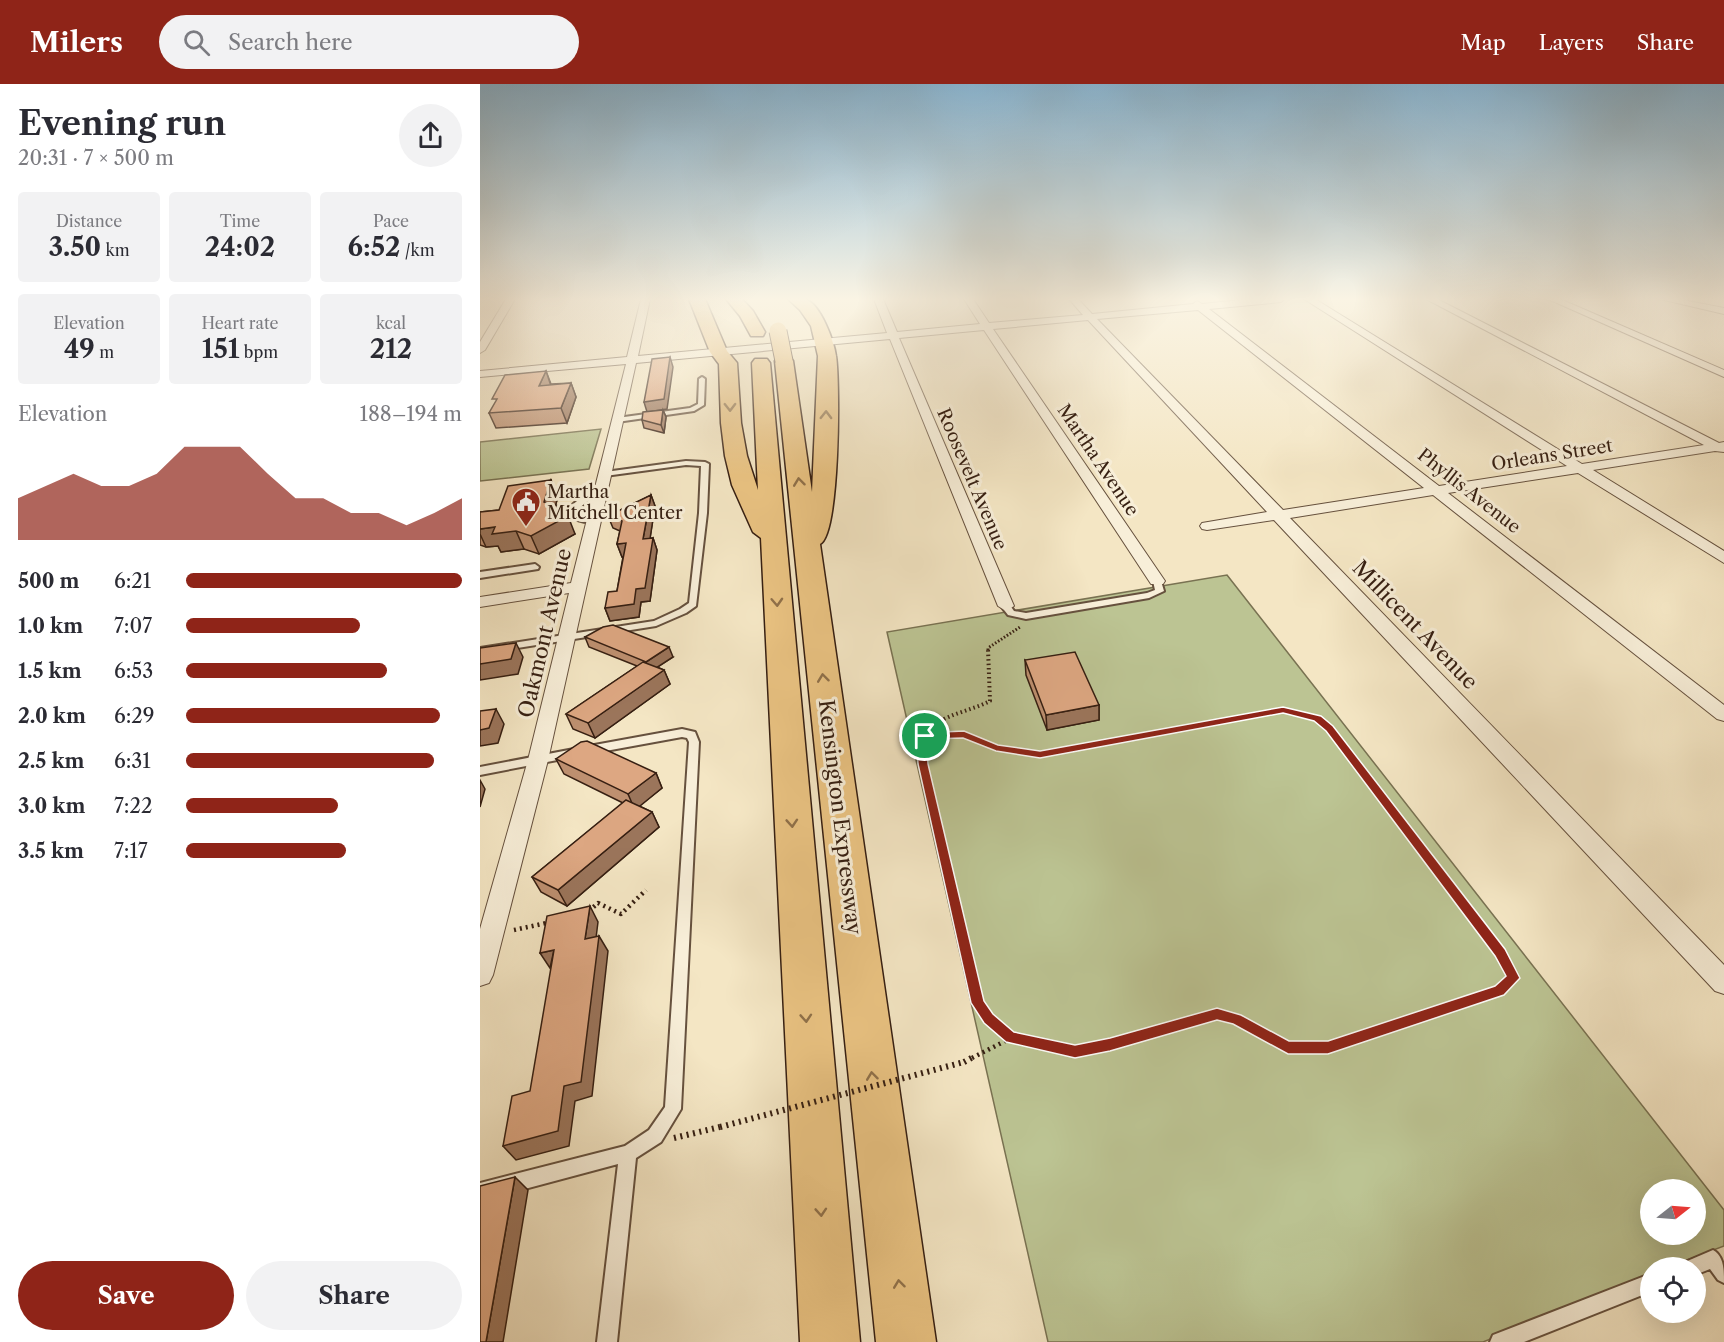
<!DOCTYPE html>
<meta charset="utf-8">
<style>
body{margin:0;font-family:"Libre Caslon Text",serif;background:#f2f2f3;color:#2b2b33;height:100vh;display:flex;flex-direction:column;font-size:22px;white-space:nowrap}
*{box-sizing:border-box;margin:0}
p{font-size:20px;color:#7c7c81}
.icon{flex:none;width:33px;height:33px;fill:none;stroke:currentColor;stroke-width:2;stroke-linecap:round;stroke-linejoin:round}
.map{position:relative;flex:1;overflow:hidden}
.panel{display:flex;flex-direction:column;background:#fff;width:480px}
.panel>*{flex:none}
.needle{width:39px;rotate:73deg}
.controls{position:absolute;left:1160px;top:1095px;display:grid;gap:12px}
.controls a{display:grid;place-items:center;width:66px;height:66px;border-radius:50%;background:#fff;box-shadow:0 6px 24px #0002;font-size:30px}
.pin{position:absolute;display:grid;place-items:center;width:51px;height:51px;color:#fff;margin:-26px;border:3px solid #fff;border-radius:50%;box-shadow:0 2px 6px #0007}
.round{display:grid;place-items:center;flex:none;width:63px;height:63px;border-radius:32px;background:#f2f2f3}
.head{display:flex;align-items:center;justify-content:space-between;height:102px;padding:0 18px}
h1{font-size:33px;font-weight:800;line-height:45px}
.metrics{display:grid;grid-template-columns:repeat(3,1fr);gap:9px;height:102px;padding:6px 18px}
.metrics div{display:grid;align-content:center;border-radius:6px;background:#f2f2f3;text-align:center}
.metrics b{font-size:26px;font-weight:800}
.metrics small{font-size:16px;font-weight:400}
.metrics p{font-size:16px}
.chart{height:168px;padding:12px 18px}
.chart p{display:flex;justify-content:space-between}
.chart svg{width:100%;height:108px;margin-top:6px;fill:#8f2418;opacity:.7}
.action{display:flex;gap:12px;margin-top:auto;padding:12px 18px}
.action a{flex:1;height:69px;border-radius:36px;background:#8f2418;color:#fff;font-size:24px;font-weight:800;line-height:69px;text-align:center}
.action a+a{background:#f2f2f3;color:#2b2b33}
ul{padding:0 18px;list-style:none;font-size:20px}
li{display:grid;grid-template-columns:96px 72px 1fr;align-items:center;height:45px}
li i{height:15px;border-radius:8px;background:#8f2418}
header{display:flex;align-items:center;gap:36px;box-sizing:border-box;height:84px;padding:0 30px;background:#8f2418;color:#fff}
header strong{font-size:28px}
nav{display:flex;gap:33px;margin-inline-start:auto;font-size:21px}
.search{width:420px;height:54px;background:#f2f2f3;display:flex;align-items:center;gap:15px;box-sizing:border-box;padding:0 21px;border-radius:33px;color:#7c7c81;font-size:22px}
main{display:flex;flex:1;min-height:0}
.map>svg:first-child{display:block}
.green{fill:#bcc493;stroke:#797252;stroke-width:1.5;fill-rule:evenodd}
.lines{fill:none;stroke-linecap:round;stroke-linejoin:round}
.service-casing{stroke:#66513e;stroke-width:4}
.minor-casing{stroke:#66513e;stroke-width:2}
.motorway-casing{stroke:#361f12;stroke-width:3}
.path-far3{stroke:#361f12;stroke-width:3;stroke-dasharray:1.5 2;stroke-linecap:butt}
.path-far2{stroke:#361f12;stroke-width:4;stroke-dasharray:1.5 3;stroke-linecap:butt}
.path-far1{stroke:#361f12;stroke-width:4.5;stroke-dasharray:2 4;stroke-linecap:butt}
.path{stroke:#361f12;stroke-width:6;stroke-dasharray:2 4.5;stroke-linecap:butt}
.service{fill:#f8efd9;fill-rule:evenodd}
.minor{fill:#f8efd9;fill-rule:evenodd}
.motorway{fill:#eac382;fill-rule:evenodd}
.motorway-bridge-casing{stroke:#361f12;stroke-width:19;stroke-linecap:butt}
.path-bridge{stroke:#361f12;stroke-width:6;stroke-dasharray:2 4.5;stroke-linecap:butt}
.motorway-bridge{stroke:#eac382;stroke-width:17}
.wall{fill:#be9070;stroke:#361f12;stroke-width:1.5}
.shaded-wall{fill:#9b755b;stroke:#361f12;stroke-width:1.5}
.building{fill:#dda782;stroke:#361f12;stroke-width:1.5}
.oneway{stroke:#90714a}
.route{fill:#8f2418;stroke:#fff;stroke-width:1.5;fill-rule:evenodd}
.labels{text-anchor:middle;stroke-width:6;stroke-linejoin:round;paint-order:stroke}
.far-street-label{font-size:18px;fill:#361f12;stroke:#f8efd9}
.far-poi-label{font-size:18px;fill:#361f12;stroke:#f8efd9;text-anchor:start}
.street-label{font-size:21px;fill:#361f12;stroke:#f8efd9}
</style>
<header>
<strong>Milers</strong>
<div class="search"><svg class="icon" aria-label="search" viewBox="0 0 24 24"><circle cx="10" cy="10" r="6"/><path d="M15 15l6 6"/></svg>Search here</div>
<nav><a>Map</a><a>Layers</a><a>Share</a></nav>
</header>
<main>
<section class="panel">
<div class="head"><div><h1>Evening run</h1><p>20:31 · 7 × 500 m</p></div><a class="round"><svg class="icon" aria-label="share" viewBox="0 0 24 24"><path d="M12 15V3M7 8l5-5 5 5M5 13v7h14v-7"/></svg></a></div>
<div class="metrics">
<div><p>Distance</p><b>3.50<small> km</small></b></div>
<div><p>Time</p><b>24:02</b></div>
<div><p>Pace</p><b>6:52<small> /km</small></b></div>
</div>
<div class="metrics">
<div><p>Elevation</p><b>49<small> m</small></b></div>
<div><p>Heart rate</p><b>151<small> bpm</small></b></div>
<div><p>kcal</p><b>212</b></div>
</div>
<div class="chart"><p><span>Elevation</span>188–194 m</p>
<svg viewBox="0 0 160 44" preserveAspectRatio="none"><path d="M0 44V27L10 22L20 17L30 22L40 22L50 17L60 6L70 6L80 6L90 17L100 27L110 27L120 33L130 33L140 38L150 33L160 27V44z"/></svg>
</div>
<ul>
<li><b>500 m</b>6:21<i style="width:100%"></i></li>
<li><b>1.0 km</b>7:07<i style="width:63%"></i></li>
<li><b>1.5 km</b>6:53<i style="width:73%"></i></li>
<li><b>2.0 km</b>6:29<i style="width:92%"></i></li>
<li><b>2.5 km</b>6:31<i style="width:90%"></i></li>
<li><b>3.0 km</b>7:22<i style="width:55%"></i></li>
<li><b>3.5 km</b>7:17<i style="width:58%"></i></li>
</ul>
<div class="action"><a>Save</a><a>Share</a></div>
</section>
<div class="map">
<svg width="1244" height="1258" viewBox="0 0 1244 1258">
<rect width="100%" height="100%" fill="#f4e6c4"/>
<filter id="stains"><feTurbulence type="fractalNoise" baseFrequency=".00333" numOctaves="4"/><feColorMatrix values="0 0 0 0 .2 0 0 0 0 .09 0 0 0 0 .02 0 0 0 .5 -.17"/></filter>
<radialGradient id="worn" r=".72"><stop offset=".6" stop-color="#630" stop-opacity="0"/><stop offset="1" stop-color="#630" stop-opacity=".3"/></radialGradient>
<path class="green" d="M121,345L109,385L0,397V358Z
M747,491L1244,1126V1162L1189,1183L1170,1184V1191L1003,1258H568L407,548ZM1170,1106H1215V1150H1170Z"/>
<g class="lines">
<g class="service-casing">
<path id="service" d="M222,293L225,295L224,321L214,327L137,338L134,336L137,334L210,324L218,320L219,295Z
M206,377L225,378L229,380L227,429L216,522L206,529L176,542L0,570V564L174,537L200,525L209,519L219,429L221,382L206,381L125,392L121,390L125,388Z
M118,406L125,408L110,415L97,426L101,432L117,434V438C105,439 89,438 90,423L104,411Z
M55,480L59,483L58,485L0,494V488Z
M677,494L681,497L684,507L669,514L546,535L528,531L521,522L523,520H529L534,527L546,529L667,509L675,506L673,497Z
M202,645L215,648L219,658L201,1025L181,1058L156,1074L137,1258H117L138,1080L0,1117V1099L145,1062L169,1046L185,1023L209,658L207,654L202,653L109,670L103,666L109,662Z
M94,665L100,669L98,672L0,691V683Z
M1233,1166C1244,1172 1244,1186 1244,1199L1238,1196L1230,1185L1215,1191V1184H1202L1205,1178Z
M1170,1190V1208L1044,1258H1010L1013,1251Z"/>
</g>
<g class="minor-casing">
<path id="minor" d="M26,215H35L5,266L0,269V258Z
M161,215H170L158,272L407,249L394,215H403L417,248L500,240L484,215H493L509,239L603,231L589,215H598L612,230L713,220L717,217L722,220L771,215H805L801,218L729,225L959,402L1087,382L824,215H835L1102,380L1224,361L946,215H957L1239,359L1244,358V368L1235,367L1113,386L1244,467V479L1098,389L968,409L1244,621V637L1237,635L953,411L810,434L1244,881V910L1235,907L794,436L727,446L722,445L720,442L722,439L787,428L608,236L513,245L685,497L683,500H671L504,246L419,254L534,522L526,527L518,522L410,255L156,279L68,676L13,891L9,899L0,902V845L48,676L89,509L0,523V513L91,499L146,280L0,293V287L147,273ZM718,226L944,404L803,426L617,235Z
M1068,215H1080L1244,286V293Z
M1180,215H1198L1244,224V230Z"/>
</g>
<g class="motorway-casing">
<path id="motorway" d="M209,215H225L247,267L257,279L261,339L267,372L278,406L272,279L275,275H287L290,279L380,1258H320L281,454L273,448L252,401L245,372L241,339L239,280L230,268Z
M246,215H262L273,227L285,248L283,252H271L260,232Z
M308,215C314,215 322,214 327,216C341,222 354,257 356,272C360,297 360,451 340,460L456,1258H396L295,277L298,273H310L313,277L332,408L338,272L331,242L320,226Z"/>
</g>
<path class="path-far3" d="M508,566V564L540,543"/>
<path class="path-far2" d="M445,652L484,650L516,664L559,671L803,626L837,634L849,645L927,747
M458,747C452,721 430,661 455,641C470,629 493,626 510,617L508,565"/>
<path class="path-far1" d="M458,745L497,919L508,934L531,954
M109,827L118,819L141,830L166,806
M34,846L71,838
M492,974L531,954L595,968L737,930L757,935L808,964L847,963L1019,906L1033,894L1020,869L926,745"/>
<path class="path" d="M484,978L495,972
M194,1054L240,1043"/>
<use href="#service" class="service"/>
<use href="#minor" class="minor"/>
<use href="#motorway" class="motorway"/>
<g class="motorway-bridge-casing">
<path id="motorway-bridge" d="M298,247L304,277"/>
</g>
<path class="path-bridge" d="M240,1043L484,978"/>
<use href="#motorway-bridge" class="motorway-bridge"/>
</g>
<path class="wall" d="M66,287L71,300L91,299L96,313L87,339L16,344L9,329Z
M183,326L186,333L184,349L164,344L162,336Z
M71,396L78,413L75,422L95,450L59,470L44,465L21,468L18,462L6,463L0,461V428L19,426Z
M171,411L175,422L170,454H173L177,466L170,517L161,518L159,533L130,537L125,524L137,507L143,473H142L137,460L140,447L133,444L128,432Z
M105,553L193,573L177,583L184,586L190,600L115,654L93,645L86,630L157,582L109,563Z
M545,576L619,621V636L567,646L546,591Z
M76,675L176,689L182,704L159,722L172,728L179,743L87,822L61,808L52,793L143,719L84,690Z"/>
<path class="shaded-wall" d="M190,273L193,283L187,325L167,328L164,318Z
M66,287L71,302H59Z
M91,299L96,313L87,339L81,324Z
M183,326L186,333L184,349L181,341Z
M71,396L78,413L71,436L64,418Z
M171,411L175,422L168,468L163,455Z
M77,422L82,435L88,432L95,450L59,470L51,452L75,428Z
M15,443L36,447L44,465L21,468L18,462L6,463L0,450V445Z
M173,454L177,466L170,517L161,518L159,533L130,537L125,524Z
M146,459L151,472L142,473L137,460Z
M36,559L43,573L38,590L0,596V580Z
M189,563L193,573L170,588L166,578Z
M184,586L190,600L115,654L108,639Z
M619,621V636L567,646L566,631Z
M16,625L24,640L18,659L0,662V646Z
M176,689L182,704L155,726L148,710Z
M0,696L5,705L0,723Z
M172,728L179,743L87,822L78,806Z
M110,822L118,838L114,870L105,855Z
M119,852L128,867L112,1012L95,1017L89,1062L36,1076L23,1062L84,1002Z
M74,866L70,884L60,869Z
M35,1093L48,1106L23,1258H6Z"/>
<path class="building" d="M190,273L184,315L164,318L172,275Z
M66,287L59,302L91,299L81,324L9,329L17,315H12L25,291Z
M183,326L181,341L162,336L163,328Z
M71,396L64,418L77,422L75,428L88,432L51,452L36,447L12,450L15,443L0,445V428L19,426L28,402Z
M171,411L163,455L173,454L165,504L156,505L154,520L125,524L128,508L137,507L146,459L137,460L142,437L128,432Z
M133,541L189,563L166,578L105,553L123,543Z
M36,559L31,575L0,580V564Z
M595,568L619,621L566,631L545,576Z
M163,578L184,586L108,639L86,630Z
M16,625L9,644L0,646V627Z
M107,657L176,689L148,710L76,675L101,658Z
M146,716L172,728L78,806L52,793Z
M110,822L105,855L119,852L101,998L84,1002L78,1047L23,1062L32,1012L50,1007L74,866L60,869L67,832Z
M35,1093L6,1258H0V1102Z"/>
<defs><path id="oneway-chevron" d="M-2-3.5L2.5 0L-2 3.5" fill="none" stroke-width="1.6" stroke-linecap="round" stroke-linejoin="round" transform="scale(1.5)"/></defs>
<g class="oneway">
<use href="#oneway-chevron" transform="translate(250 323) rotate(89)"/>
<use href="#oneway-chevron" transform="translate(346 331) rotate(-89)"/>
<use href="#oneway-chevron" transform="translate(319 398) rotate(-97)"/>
<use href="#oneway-chevron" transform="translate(297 518) rotate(87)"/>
<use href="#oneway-chevron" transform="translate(343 594) rotate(-97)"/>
<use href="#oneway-chevron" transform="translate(312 739) rotate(86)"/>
<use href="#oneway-chevron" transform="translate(326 934) rotate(86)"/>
<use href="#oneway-chevron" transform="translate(392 992) rotate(-97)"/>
<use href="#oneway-chevron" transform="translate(341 1128) rotate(86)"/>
<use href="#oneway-chevron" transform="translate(419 1200) rotate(-97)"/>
</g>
<linearGradient id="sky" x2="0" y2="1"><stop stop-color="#8ab8d6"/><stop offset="0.55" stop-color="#faf4e4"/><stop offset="1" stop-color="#faf4e4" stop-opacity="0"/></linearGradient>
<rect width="1244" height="391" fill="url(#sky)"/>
<path class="route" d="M803,623L841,632L853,642L1025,865L1040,894L1024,911L848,970H808L753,940L737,936L630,967L595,974L526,958L504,939L491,919L438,680L437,663L441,649L484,647L518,661L560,667ZM803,629L834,637L846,647L1015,872L1026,892L1015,902L848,957H809L761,931L737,924L630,954L595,961L534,948L513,930L504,917L448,680L447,663L449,655L483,654L516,667L560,674Z"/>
<defs>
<g id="civic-pin" transform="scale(1.5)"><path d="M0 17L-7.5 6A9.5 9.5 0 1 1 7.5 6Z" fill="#8f2418" stroke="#f8efd9"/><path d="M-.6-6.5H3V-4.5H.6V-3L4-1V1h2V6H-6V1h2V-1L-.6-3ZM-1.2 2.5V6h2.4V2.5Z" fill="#fff"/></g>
</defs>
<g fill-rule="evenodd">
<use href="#civic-pin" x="46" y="418"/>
</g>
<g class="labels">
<g class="far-street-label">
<text transform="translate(1072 371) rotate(-9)" y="6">Orleans Street</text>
<text transform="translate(618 376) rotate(56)" y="6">Martha Avenue</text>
<text transform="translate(492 395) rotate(67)" y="6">Roosevelt Avenue</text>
<text transform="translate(989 407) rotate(38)" y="6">Phyllis Avenue</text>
</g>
<g class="far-poi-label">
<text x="67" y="414">Martha<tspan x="67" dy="21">Mitchell Center</tspan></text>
</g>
<g class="street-label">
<text transform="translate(935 541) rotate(46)" y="7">Millicent Avenue</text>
<text transform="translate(65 549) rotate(-77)" y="7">Oakmont Avenue</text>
<text transform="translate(360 733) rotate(83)" y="7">Kensington Expressway</text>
</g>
</g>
<rect width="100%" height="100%" filter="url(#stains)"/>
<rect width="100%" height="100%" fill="url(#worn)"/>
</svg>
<div class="controls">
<a><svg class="needle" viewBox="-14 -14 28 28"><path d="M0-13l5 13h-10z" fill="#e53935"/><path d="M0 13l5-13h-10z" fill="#7c7c81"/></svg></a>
<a><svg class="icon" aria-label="locate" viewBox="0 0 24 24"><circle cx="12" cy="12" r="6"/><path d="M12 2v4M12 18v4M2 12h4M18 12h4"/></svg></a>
</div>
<div class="pin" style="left:445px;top:652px;background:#1e9e55"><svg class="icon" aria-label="arrive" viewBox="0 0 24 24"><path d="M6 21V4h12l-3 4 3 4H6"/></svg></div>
</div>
</main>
